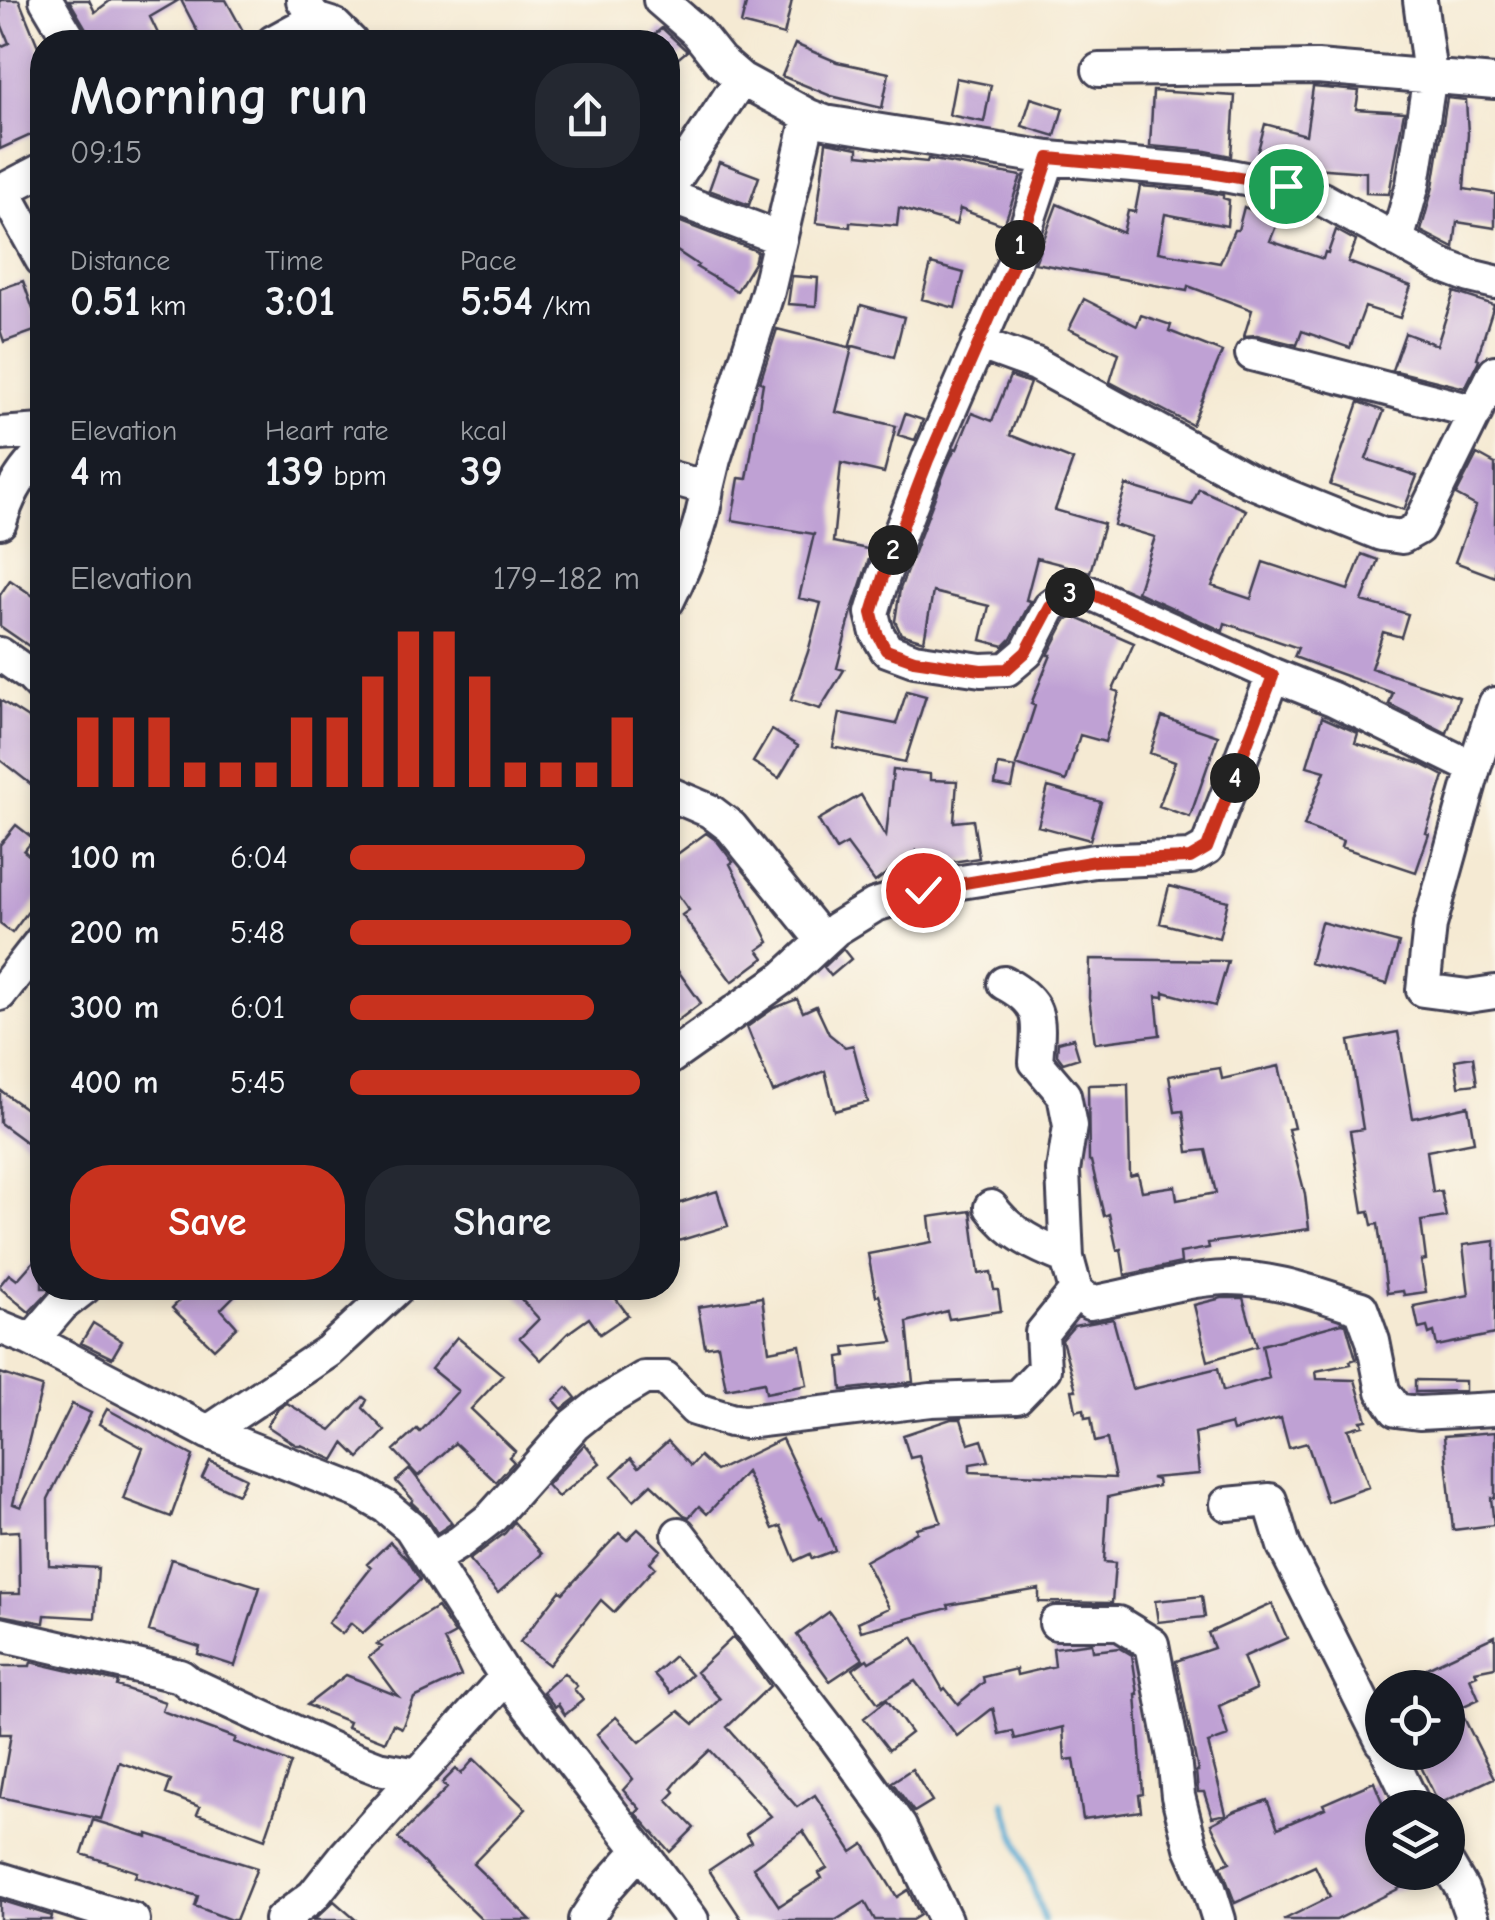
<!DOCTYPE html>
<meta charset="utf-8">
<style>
body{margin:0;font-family:"Comic Neue",sans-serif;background:#242831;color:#f1f3f6;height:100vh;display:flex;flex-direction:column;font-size:38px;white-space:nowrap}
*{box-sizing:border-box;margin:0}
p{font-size:32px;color:#9ea1a6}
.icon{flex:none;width:55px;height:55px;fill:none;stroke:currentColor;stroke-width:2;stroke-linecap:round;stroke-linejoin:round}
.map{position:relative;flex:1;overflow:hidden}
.drawer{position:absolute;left:30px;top:30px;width:650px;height:1270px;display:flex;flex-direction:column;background:#171b24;border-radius:40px;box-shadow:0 5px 15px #0003}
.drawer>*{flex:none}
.buttons{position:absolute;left:1365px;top:1670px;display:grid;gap:20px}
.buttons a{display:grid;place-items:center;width:100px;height:100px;border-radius:50%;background:#171b24;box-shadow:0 5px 15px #0003;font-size:50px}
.pin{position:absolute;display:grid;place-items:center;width:85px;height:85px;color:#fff;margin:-42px;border:5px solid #fff;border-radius:50%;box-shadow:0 2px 10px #0007}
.km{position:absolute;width:50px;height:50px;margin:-25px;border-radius:50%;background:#222;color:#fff;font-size:28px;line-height:50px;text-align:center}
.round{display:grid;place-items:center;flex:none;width:105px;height:105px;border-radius:40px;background:#242831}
.summary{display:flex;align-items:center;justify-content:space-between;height:170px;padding:0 40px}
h1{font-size:55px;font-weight:800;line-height:75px}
.metrics{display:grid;grid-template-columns:repeat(3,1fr);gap:15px;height:170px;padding:10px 40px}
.metrics div{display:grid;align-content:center}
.metrics b{font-size:42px;font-weight:800}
.metrics small{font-size:28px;font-weight:400}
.metrics p{font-size:28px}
.chart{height:280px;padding:20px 40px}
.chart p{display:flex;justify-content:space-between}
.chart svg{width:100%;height:180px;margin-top:10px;stroke:#c8321e;stroke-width:6}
.action{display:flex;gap:20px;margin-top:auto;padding:20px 40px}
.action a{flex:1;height:115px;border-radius:40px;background:#c8321e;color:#fff;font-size:40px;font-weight:800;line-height:115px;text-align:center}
.action a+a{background:#242831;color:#f1f3f6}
ul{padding:0 40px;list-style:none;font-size:32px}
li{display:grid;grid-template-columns:160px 120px 1fr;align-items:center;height:75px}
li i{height:25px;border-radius:12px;background:#c8321e}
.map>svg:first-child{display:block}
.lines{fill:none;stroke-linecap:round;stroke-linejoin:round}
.stream{stroke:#59aad3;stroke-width:6}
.building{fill:#bfa1d4;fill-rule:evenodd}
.minor-casing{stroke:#424052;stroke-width:38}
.minor{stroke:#fff;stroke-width:32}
.route-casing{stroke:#fff;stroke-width:20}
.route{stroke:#c8321e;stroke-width:12}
</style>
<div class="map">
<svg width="1495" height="1920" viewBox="0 0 1495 1920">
<rect width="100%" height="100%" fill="#fbf7ec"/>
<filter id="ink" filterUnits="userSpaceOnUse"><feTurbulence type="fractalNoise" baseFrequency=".01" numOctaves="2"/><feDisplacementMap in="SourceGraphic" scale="20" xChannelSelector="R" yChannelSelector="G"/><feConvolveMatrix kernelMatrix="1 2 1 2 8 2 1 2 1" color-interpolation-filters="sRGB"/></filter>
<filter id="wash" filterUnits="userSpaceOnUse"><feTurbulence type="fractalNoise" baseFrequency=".0048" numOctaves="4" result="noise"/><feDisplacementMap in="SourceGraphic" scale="40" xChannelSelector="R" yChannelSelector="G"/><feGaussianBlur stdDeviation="2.25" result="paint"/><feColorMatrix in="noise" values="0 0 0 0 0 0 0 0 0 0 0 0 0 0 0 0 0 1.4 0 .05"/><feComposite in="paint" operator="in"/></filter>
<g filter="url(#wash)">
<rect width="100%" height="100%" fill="#f5ead3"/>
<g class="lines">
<path class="stream" d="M1004,1802L1044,1920"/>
</g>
<g id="blocks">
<path class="building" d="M0,0H19L42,56V130L0,149V47L9,43L0,21Z
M69,0H89L95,12L111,0H179L150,17L162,42H91L88,32Z
M181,0H226L243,31L221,42H203Z
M747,0H792L784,35L741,24Z
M662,28L687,51L675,61L668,52V42H660L654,35Z
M795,44L837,62L889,73L882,108L831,96L782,76Z
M956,78L991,85L984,122L949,115Z
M1313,87L1359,91L1356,109L1404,112L1389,194L1366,193V172L1287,166L1256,158L1265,124L1306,135Z
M1153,91L1235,96L1231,156L1206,151L1150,146Z
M1031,98L1063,108L1055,136L1022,126Z
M1447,98L1466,100L1468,134L1464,189L1495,194V228L1457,222L1454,248L1421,231L1433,187Z
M826,142L858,148V155L927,162L928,159L1021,176L1004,225L960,209L956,225L899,208L897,226L850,222V227L816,223Z
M719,162L759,177L749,205L709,190Z
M1140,186L1201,191L1223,195V198L1229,200L1227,226L1165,214L1158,252L1220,263L1234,230H1238L1244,207L1278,221L1270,241L1323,259L1325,252L1328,253L1336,230L1356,241L1348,262L1411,286L1400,318L1365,307L1350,348L1302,331L1297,345L1257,335L1244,336L1252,310L1188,286L1187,291L1035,263L1057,204L1123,233L1128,211L1135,212Z
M678,221L757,251L754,263L737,291L696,267L698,265L668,245V236Z
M931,264L964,273L955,308L922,299Z
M792,276L818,278L816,306L788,304Z
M23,281L40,329L4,342L0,330V289Z
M1454,292L1494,305L1477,358L1479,359L1478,362L1465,388L1392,370L1405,333L1437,345Z
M1084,299L1137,326L1141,315L1171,325L1169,331L1222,352L1192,425L1110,382L1119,353L1069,329Z
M861,305L904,317L894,357L850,345Z
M777,329L852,348L836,412L896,426L884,473L841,463L833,542L872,550L853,607L837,668L844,670L820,709L791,700L808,652L821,603L799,598L814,534L732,520L739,478L747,479L763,383L760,382Z
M1010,376L1030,383L1010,435L1073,460L1055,510L1104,524L1090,572L1037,558L1026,600L1031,601L1011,639L1004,646L981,640L989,606L933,592L924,641L901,634L895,621L900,589L946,468L955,448L957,449L972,413L992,421Z
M1359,402L1384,411L1366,459L1417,476L1404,510L1330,485Z
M905,414L923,420L915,440L898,435Z
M1477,454L1495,464V577L1455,562L1476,506L1456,495Z
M1126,485L1192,505L1199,489L1246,510L1212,586L1251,599L1263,562L1348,590L1362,554L1378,560L1362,601L1408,614L1401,637L1383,632L1371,668L1459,697L1447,733L1389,704L1393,693L1294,657L1298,648L1225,623L1223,631L1137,592L1155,537L1114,525Z
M10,580L42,602V655L0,626V595Z
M1072,616L1134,643L1113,690L1119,692L1105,742L1080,735L1066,781L1016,765L1035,706L1031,704L1051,655H1048L1066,620Z
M907,691L926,696L905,762L833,747L840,713L896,724Z
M0,700L42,727V793L0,760Z
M1162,717L1218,736L1190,817L1159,806L1175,762L1150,753Z
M1322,717L1358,733L1355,743L1421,764L1444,776L1426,833L1429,834L1416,872L1341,847L1343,841L1304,826L1325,771L1307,766Z
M772,730L798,746L779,778L753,762Z
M998,765L1016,768L1012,788L995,785Z
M893,770L930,774V780L957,781L954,822L973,820L979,858L918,867L916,851L875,882L847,844L836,850L818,820L861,795L886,837Z
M1048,787L1101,802L1090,840L1038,826Z
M16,825L34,839L24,851L42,866V893L12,933L0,924V845Z
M706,833L717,841L733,862L730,864L769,942L758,950L764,958L732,982L682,915L689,910L668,881V861Z
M1169,886L1228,901L1219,938L1160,923Z
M1321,922L1399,943L1387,984L1310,963Z
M843,949L851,959L831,976L824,967Z
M668,957L701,1003L668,1028Z
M1090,959L1228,961L1215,1006L1164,992V997L1156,996L1160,1035L1095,1043L1089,998Z
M797,999L803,1012L816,1006L829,1034L845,1047L853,1045L868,1102L835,1111L825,1071L773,1092L747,1027L774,1008Z
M1398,1032L1413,1118L1468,1106L1474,1142L1427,1151L1433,1192L1441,1191L1446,1217L1421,1221L1426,1260L1421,1261L1426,1292L1404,1295L1403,1291L1387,1293L1378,1224L1372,1225L1369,1211L1363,1212L1350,1131L1363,1129L1349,1041Z
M1073,1038L1079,1058L1063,1063L1057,1055L1058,1042Z
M1473,1057L1477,1084L1459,1086L1455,1060Z
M1279,1066L1294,1128L1288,1129L1305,1194L1309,1229L1208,1243L1209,1248L1180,1253L1181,1263L1125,1275L1121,1249L1117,1250L1109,1214L1104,1216L1091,1161H1089L1088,1085L1128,1084L1130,1176L1138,1174L1142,1191L1175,1186L1177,1200L1216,1193L1206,1150L1188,1152L1183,1111L1175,1112L1169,1076L1220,1068L1222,1079Z
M0,1090L42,1121V1154L0,1123Z
M717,1191L728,1226L668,1244V1207Z
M971,1211L979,1274L991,1272L994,1290H998L1001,1311L949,1319L947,1311L907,1322L913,1382L842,1390L839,1357L846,1356L845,1347L893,1342L879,1295L876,1296L868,1254L932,1242L929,1217Z
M1495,1241V1334L1437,1346L1434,1332L1429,1334L1427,1327L1419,1329L1414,1306L1469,1295L1463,1245Z
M42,1252V1288H52L29,1312L0,1288V1285L9,1274L17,1280Z
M192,1288H242L221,1309L237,1327L214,1349L172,1308Z
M511,1288H608L628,1315L600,1334L589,1318L568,1333L541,1360L520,1338L539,1319Z
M762,1297L769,1351L800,1345L807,1385L766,1393L764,1382L726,1389L718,1345L705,1347L698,1307Z
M1222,1298H1243L1257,1346L1208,1361L1194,1305Z
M1113,1319L1132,1389L1218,1368L1223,1391L1269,1378L1262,1345L1342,1323L1346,1324L1356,1359L1350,1361L1351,1364L1316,1371L1317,1379L1355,1380L1367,1420L1361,1421L1363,1425L1348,1429L1369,1487L1327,1502L1307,1443L1289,1448L1281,1418L1233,1431L1231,1424L1195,1433L1199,1474L1151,1478L1157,1480L1158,1486L1108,1497L1104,1562L1115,1563L1112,1603L1039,1602V1589L948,1605L949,1608L861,1631L858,1622L889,1608L865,1561L917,1532L916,1528L941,1522L919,1456L910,1458L903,1435L951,1419H961L969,1444L982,1440L989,1461L970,1464V1472L1115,1478L1107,1439L1095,1442L1091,1417L1085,1418L1084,1409L1076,1411L1072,1390H1076L1062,1340L1074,1326Z
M93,1323L122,1341L112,1358L81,1343Z
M457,1337L503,1375L471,1409L515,1451L509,1457L514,1462L496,1482L455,1443L418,1476L394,1450L417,1429L420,1432L458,1391L431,1369Z
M0,1373L42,1387L13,1504L21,1507L72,1404L91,1413L48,1499L49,1565L98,1568L95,1618L45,1615L44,1623L0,1615V1594H20L19,1531L0,1532Z
M1415,1380L1465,1381V1391L1415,1392Z
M567,1387L576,1398L562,1409L554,1400Z
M363,1397L367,1400L363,1408L385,1431L359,1458L344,1443L334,1460L301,1445H296L267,1426L278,1409L287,1403L331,1430Z
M107,1409L193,1456L171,1517L123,1499L143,1448L99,1424Z
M1495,1432V1498H1491L1494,1525L1453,1530L1444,1436Z
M782,1439L820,1519L822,1518L835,1550L812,1559L810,1554L795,1561L781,1526L773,1529L746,1472L707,1514L699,1506L689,1517L684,1515L651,1484L634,1500L612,1476L631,1458L639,1467L668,1441L691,1466L700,1456L716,1471Z
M585,1444L600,1463L558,1497L547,1485Z
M210,1461L246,1478L238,1494L202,1478Z
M410,1469L452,1523L437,1533L426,1516L411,1502L413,1500L396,1481Z
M514,1522L542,1554L498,1593L469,1560L505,1533Z
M638,1529L661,1550L650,1562L655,1567L614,1612L601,1600L549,1665L520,1642L560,1591L563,1593L619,1533L627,1540Z
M390,1542L408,1560L420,1580L363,1633L351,1623L342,1634L328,1623L371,1568L367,1564Z
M171,1559L260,1587L235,1666L198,1654L200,1647L149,1631Z
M1202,1596L1205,1617L1158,1622L1155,1601Z
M1272,1604L1287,1638L1243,1657L1256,1689L1219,1706L1228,1736L1208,1743L1226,1814L1212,1817L1204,1792H1198L1196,1771H1198L1176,1661L1214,1648L1208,1633Z
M437,1607L455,1634L444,1640L461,1676L414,1698L402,1728L393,1724L385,1742L347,1727L349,1722L307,1705L346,1675L398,1696L369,1657L382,1647L377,1644Z
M829,1612L863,1659L830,1681L797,1635Z
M1495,1636V1667L1475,1671L1477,1675L1470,1678L1479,1699L1459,1708L1494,1778L1439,1804L1414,1752H1448V1688H1384Z
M733,1637L770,1686L727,1727L797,1807L815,1795L852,1852L864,1844L897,1897L908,1890L920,1915L912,1920H875L865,1902L836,1920H742L709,1870L751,1842L746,1834L771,1816L710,1750L680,1778L672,1788L675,1792L667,1800L694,1828L670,1852L636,1813L640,1809L623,1790L633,1779L597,1734L616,1717L640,1742L679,1711L694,1724L720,1699L696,1672ZM803,1831L827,1868L819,1873L822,1878L779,1906L753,1867Z
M913,1637L943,1690L945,1688L958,1704L984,1682L983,1677L1016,1669L1017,1675L1055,1666L1053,1648L1092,1643L1093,1651L1120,1648L1132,1655L1138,1694H1136L1143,1794L1139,1795L1141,1811L1083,1819L1074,1759L1065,1760L1063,1727L1015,1739L1013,1731L999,1734L993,1708L957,1736L915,1681L878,1703L853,1669L867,1659L869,1662Z
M674,1656L691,1675L671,1693L654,1674Z
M31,1662L118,1682L117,1686L165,1702L162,1711L236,1738L234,1742L291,1763L265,1839L197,1814L200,1807L166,1794L171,1780L119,1762L101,1819L0,1797L11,1734H0V1666H30Z
M564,1673L577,1686L574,1689L583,1700L565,1715L558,1704L555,1707L543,1692Z
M887,1700L911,1733L889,1750L864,1718Z
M474,1759L526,1809L473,1864L531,1920H482L398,1838L447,1788L442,1783L456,1769L461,1774Z
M912,1769L932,1801L914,1812L892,1782Z
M1374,1782L1382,1802V1872L1430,1873L1336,1920H1283L1330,1897L1315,1866L1235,1903L1221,1866L1230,1862L1211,1824L1236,1811L1267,1800L1278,1828L1325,1808L1323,1804Z
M93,1820L148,1837V1834L257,1868L236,1920H231L195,1906L198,1896L135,1877L137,1872L82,1854Z
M0,1900L52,1916L51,1920H0Z
M334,1901L356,1920H314Z"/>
</g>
</g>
<g filter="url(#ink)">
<use href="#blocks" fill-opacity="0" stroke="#424052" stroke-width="2.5"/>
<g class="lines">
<g class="minor-casing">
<path id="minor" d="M46,0L71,42
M303,0L315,19L334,25L351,42
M660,0L697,32L720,61L741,79L809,116L825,122L1049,158L1204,171L1286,187L1322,199L1441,265L1470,276L1495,282
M273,42L315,19
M1099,70L1317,67L1495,82
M1049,158L1014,263L928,460L883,577L872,613L877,633L887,650L914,660L981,670L1007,669L1027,652L1050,607L1069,593L1088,592L1273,675L1333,699L1474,768
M668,190L741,79
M4,191L42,260
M0,192L42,170
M668,196L780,238
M1397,241L1413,184L1430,75L1420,0
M978,343L1036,364L1250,481L1381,534L1402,537L1418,528L1495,372
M1252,354L1476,412
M0,434L42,431
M668,477L707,488L714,459L768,291L809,116
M0,522C8,495 22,471 42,452
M668,600C685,566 703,526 707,488
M0,654L31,676L42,687
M1495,704L1474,768L1430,925L1423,990L1468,996L1495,992
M668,793L710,811L731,827L823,941
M0,994L42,940
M668,1059L784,977L836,929L875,905L942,885L1095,861L1191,857L1207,848L1273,675
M991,1207C1010,1234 1037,1246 1067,1258
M1076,1291L1090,1303C1132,1296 1185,1279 1226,1278C1274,1277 1316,1294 1361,1308L1373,1341L1383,1391L1396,1410L1419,1413L1495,1409
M0,1327L32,1340L208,1432L360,1492L386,1507L410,1527L506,1677L640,1850L692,1920
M32,1340L62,1305L84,1288
M208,1432L329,1351L397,1288
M1227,1504L1270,1500L1284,1546L1382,1741
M679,1534L837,1740L900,1827L945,1920
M431,1560L460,1542L492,1517L574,1425L599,1405L644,1378H665L695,1409L730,1420L745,1422L931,1400L1017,1397L1044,1369L1042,1333L1076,1291L1067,1258L1063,1171L1070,1126L1064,1095L1036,1062C1039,1020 1044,1004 1004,983
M1056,1623H1118L1152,1644L1174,1757L1178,1796L1191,1847L1209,1888L1219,1920
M0,1634L180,1676L189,1683L344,1755L378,1768L418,1775
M1388,1752L1415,1808
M1448,1865L1462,1889L1473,1920
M0,1879L133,1920
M281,1920L313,1896L345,1856L506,1677
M585,1920L607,1887L640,1850"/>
</g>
<use href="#minor" class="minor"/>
</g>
</g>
<g class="lines" filter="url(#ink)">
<g class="route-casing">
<path id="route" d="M923,890L1096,861L1190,858L1207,848L1273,676L1088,592L1069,594L1050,607L1026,652L1007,669L981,670L914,660L886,650L877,633L872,613L883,577L928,460L1014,262L1049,158L1204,172L1286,186"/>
</g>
<use href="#route" class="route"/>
</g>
</svg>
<div class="buttons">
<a><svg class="icon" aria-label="locate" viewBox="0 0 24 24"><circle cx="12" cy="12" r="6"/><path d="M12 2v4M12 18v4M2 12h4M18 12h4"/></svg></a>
<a><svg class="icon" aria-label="layers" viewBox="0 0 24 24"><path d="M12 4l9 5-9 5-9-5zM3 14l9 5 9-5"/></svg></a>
</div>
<div class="pin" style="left:1286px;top:186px;background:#1e9e55"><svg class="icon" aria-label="arrive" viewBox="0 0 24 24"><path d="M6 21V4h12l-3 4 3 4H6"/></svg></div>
<div class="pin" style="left:923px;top:890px;background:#d93025"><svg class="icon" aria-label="check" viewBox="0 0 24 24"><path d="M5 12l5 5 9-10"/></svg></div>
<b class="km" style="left:1020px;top:245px">1</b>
<b class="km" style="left:893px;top:550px">2</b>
<b class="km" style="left:1070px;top:593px">3</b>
<b class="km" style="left:1235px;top:778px">4</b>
<section class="drawer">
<div class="summary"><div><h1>Morning run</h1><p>09:15</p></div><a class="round"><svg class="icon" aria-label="share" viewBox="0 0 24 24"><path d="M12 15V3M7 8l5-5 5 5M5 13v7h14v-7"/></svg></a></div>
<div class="metrics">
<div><p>Distance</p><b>0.51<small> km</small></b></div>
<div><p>Time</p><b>3:01</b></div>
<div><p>Pace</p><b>5:54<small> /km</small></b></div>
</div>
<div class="metrics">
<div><p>Elevation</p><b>4<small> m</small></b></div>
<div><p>Heart rate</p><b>139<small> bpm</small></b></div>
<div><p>kcal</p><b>39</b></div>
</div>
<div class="chart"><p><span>Elevation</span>179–182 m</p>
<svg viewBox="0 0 160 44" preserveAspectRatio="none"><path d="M5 44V27M15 44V27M25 44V27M35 44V38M45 44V38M55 44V38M65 44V27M75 44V27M85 44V17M95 44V6M105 44V6M115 44V17M125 44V38M135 44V38M145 44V38M155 44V27"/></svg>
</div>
<ul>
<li><b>100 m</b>6:04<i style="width:81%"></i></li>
<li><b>200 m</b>5:48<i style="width:97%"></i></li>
<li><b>300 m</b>6:01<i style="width:84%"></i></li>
<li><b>400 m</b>5:45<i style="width:100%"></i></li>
</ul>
<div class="action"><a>Save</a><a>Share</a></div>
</section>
</div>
